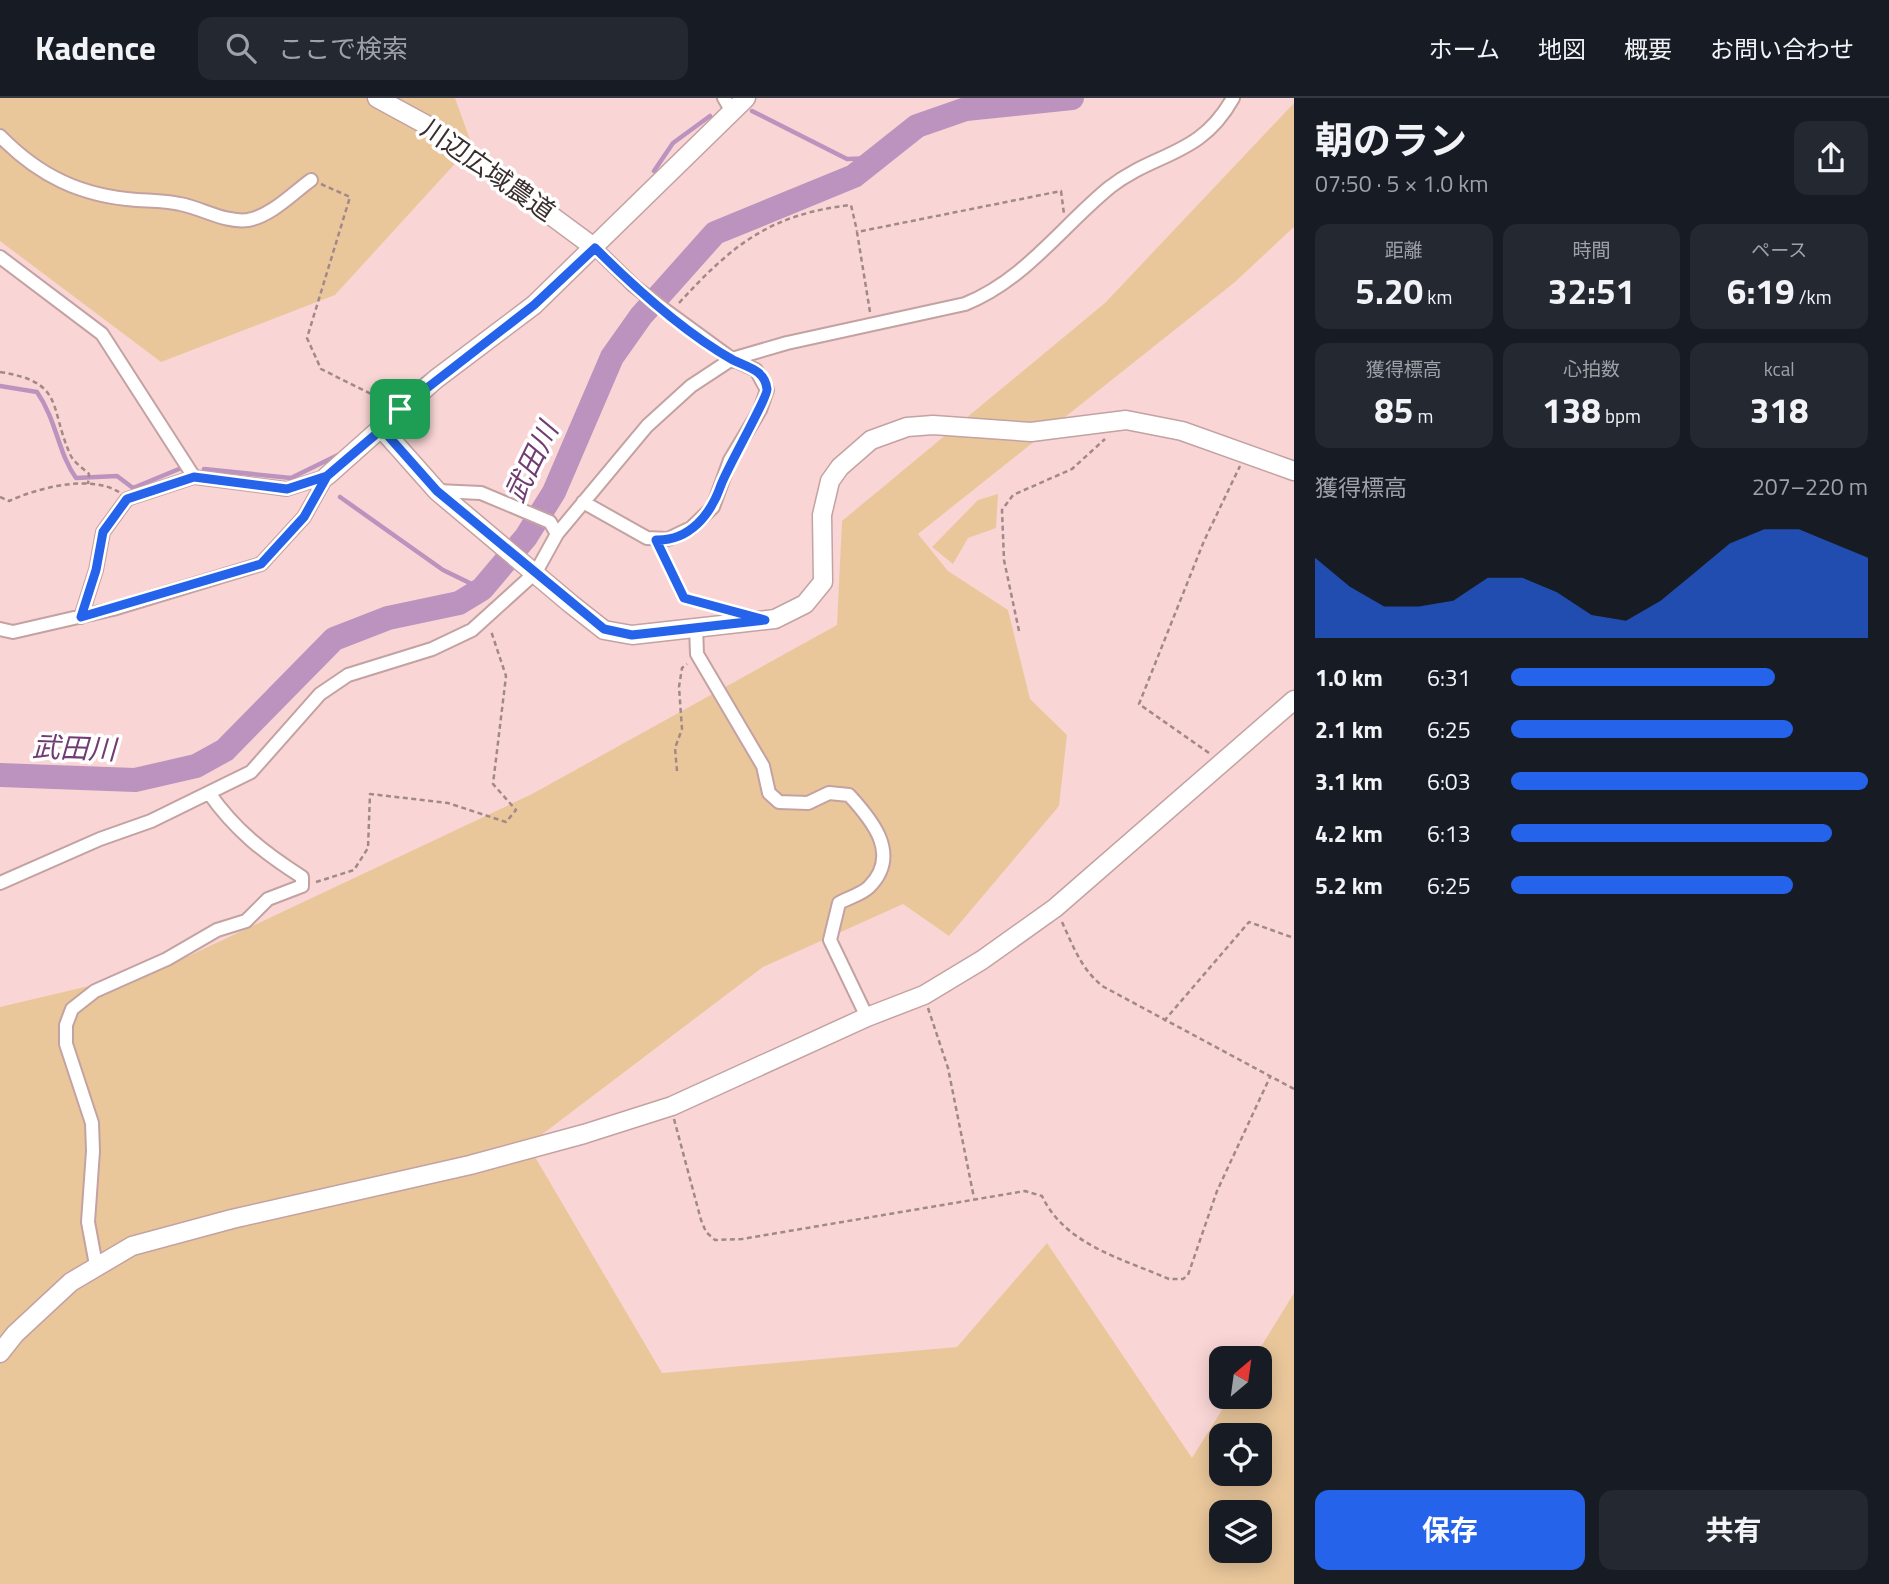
<!DOCTYPE html>
<html lang="ja">
<meta charset="utf-8">
<style>
body{margin:0;font-family:"Titillium Web","Noto Sans JP",sans-serif;background:#242831;color:#f1f3f6;height:100vh;display:flex;flex-direction:column;font-size:26px;white-space:nowrap}
*{box-sizing:border-box;margin:0}
p{font-size:23px;color:#9ea1a6}
.icon{flex:none;width:38px;height:38px;fill:none;stroke:currentColor;stroke-width:2;stroke-linecap:round;stroke-linejoin:round}
.map{position:relative;flex:1;overflow:hidden}
.details{display:flex;flex-direction:column;background:#171b24;width:595px}
.details>*{flex:none}
.needle{width:46px;rotate:29deg}
.controls{position:absolute;left:1209px;top:1248px;display:grid;gap:14px}
.controls a{display:grid;place-items:center;width:63px;height:63px;border-radius:14px;background:#171b24;box-shadow:0 4px 18px #0003;font-size:35px}
.pin{position:absolute;display:grid;place-items:center;width:60px;height:60px;color:#fff;margin:-30px;border-radius:14px;box-shadow:0 4px 10px #0006}
.round{display:grid;place-items:center;flex:none;width:74px;height:74px;border-radius:14px;background:#242831}
.headline{display:flex;align-items:center;justify-content:space-between;height:119px;padding:0 21px}
h1{font-size:38px;font-weight:700;line-height:52px}
.stats{display:grid;grid-template-columns:repeat(3,1fr);gap:10px;height:119px;padding:7px 21px}
.stats div{display:grid;align-content:center;border-radius:14px;background:#242831;text-align:center}
.stats b{font-size:35px;font-weight:700}
.stats small{font-size:19px;font-weight:400}
.stats p{font-size:19px}
.chart{height:196px;padding:14px 21px}
.chart p{display:flex;justify-content:space-between}
.chart svg{width:100%;height:126px;margin-top:7px;fill:#2563eb;opacity:.7}
.action{display:flex;gap:14px;margin-top:auto;padding:14px 21px}
.action a{flex:1;height:80px;border-radius:14px;background:#2563eb;color:#fff;font-size:28px;font-weight:700;line-height:80px;text-align:center}
.action a+a{background:#242831;color:#f1f3f6}
ul{padding:0 21px;list-style:none;font-size:23px}
li{display:grid;grid-template-columns:112px 84px 1fr;align-items:center;height:52px}
li i{height:18px;border-radius:9px;background:#2563eb}
header{display:flex;align-items:center;gap:42px;box-sizing:border-box;height:98px;padding:0 35px;background:#171b24;border-bottom:2px solid #363941}
header strong{font-size:33px}
nav{display:flex;gap:38px;margin-inline-start:auto;font-size:24px}
.search{width:490px;height:63px;background:#242831;display:flex;align-items:center;gap:18px;box-sizing:border-box;padding:0 24px;border-radius:14px;color:#9ea1a6;font-size:26px}
main{display:flex;flex:1;min-height:0}
.map>svg:first-child{display:block}
.green{fill:#eac79b;fill-rule:evenodd}
.lines{fill:none;stroke-linecap:round;stroke-linejoin:round}
.stream{stroke:#bc93be;stroke-width:4.5}
.river{stroke:#bc93be;stroke-width:24}
.street-casing{stroke:#c3a2a1;stroke-width:16}
.secondary-casing{stroke:#c3a2a1;stroke-width:21}
.path{stroke:#a28988;stroke-width:2.5;stroke-dasharray:5 3.5;stroke-linecap:butt}
.street{stroke:#fff;stroke-width:12}
.secondary{stroke:#fff;stroke-width:18}
.route-casing{stroke:#fff;stroke-width:14}
.route{stroke:#2563eb;stroke-width:9}
.labels{text-anchor:middle;stroke-width:7;stroke-linejoin:round;paint-order:stroke}
.street-label{font-size:26px;fill:#3b2e2e;stroke:#fff}
.water-label{font-size:28px;font-style:italic;fill:#703c73;stroke:#fff}
</style>
<header>
<strong>Kadence</strong>
<div class="search"><svg class="icon" aria-label="search" viewBox="0 0 24 24"><circle cx="10" cy="10" r="6"/><path d="M15 15l6 6"/></svg>ここで検索</div>
<nav><a>ホーム</a><a>地図</a><a>概要</a><a>お問い合わせ</a></nav>
</header>
<main>
<div class="map">
<svg width="1294" height="1486" viewBox="0 0 1294 1486">
<rect width="100%" height="100%" fill="#f9d6d5"/>
<path class="green" d="M0,0H455L472,47L335,197L161,264L0,143Z
M1294,5V129L1235,184L918,436L948,473L1008,512L1030,601L1067,637L1059,708L949,838L903,806L763,869L528,1047L662,1275L957,1249L1047,1145L1192,1360L1230,1299L1260,1298V1260H1254L1294,1195V1486H0V909L161,871L532,696L837,527L842,423L1105,205ZM1222,1337H1260V1376H1222ZM1222,1414H1260V1452H1222Z
M998,396L996,430L968,440L953,466L932,449L978,402Z"/>
<g class="lines">
<path class="stream" d="M752,13L847,61L877,60
M654,73L673,45L710,18
M0,288L37,294C57,323 58,355 76,380L117,378L133,390L179,371
M398,300L428,277
M204,371L291,380L340,356
M340,399L443,472L482,491"/>
<path class="river" d="M0,677L135,682L196,668L225,652L334,541L388,520L459,505L482,491L526,439L554,394L612,259L641,218L715,135L854,78L917,28L966,11L1072,0"/>
<g class="street-casing">
<path id="street" d="M724,0L731,12
M0,38C39,78 81,98 137,102C152,103 166,103 180,106C202,110 225,125 248,122C271,118 293,95 311,82
M0,159L102,236L194,379
M437,393L481,395L550,424L557,436
M583,404L647,440L668,441L691,430L713,409L730,362L760,312L767,292L756,272L732,261L665,212L634,188L595,150
M81,519L96,472L103,434L127,401L194,379L287,391L327,378
M696,529L697,556L763,668L769,695L779,704L808,705L829,695L849,697C873,723 901,757 869,789C862,796 848,800 839,805L830,842L867,919
M0,531L13,534L113,511L261,466L304,419L327,378
M0,785L100,741L151,723L251,674L320,596L348,577L432,551L472,532L536,474L557,436L647,328L691,288L732,261L787,245L965,206C1025,182 1061,129 1110,89C1157,53 1200,59 1233,0
M96,1167L88,1124L93,1053L92,1025L66,946V927L72,911L95,893L167,861L217,832L246,823L268,801L302,788V779C264,755 235,732 209,695"/>
</g>
<g class="secondary-casing">
<path id="secondary" d="M377,0L434,31L595,150
M382,331L437,393L571,506L604,532L632,537L775,521L805,506L823,484L822,417L830,383L840,369L871,342L907,329L933,327L1031,334L1126,322L1182,333L1294,373
M327,378L436,281L534,207L746,0
M0,1255L15,1236L71,1184L132,1148L232,1121L470,1067L584,1036L672,1008L867,919L924,897L982,862L1055,810L1294,602"/>
</g>
<path class="path" d="M321,86L350,99L307,240L321,271L387,304
M679,205C732,147 770,116 851,107L857,133
M870,214L857,134L1061,93L1064,116
M0,274C65,284 49,309 70,356C73,364 83,370 89,376L88,386
M0,399L9,403C38,390 89,376 119,394
M659,452L684,500L723,511
M1019,533L1004,462L1002,412L1013,397L1072,371L1105,341
M1209,655L1139,606L1204,443L1240,368
M677,673L675,650L682,631L679,589L682,570L687,566
M316,784L354,772L368,750L370,696L448,705L506,724L516,712L493,686L506,578L491,533
M1062,824C1073,848 1082,873 1104,889L1294,991
M928,910L948,970L974,1100
M1164,923L1249,824L1294,840
M674,1021L701,1122L706,1134L715,1142L742,1141L1025,1093L1042,1098C1065,1147 1123,1161 1169,1181H1183L1188,1177L1217,1093L1270,979"/>
<use href="#street" class="street"/>
<use href="#secondary" class="secondary"/>
</g>
<g class="lines">
<g class="route-casing">
<path id="route" d="M400,311L382,331L327,378L304,419L261,466L81,519L96,472L103,434L127,401L194,379L287,391L327,378L382,331L437,393L604,531L632,537L765,522L684,500L656,442C690,443 711,416 721,387C727,370 768,299 767,291C765,272 747,269 733,262C685,235 634,189 595,150L534,207L400,311"/>
</g>
<use href="#route" class="route"/>
</g>
<g class="labels">
<g class="street-label">
<text transform="translate(488 72) rotate(35)" y="9">川辺広域農道</text>
</g>
<g class="water-label">
<text transform="translate(531 364) rotate(-64)" y="10">武田川</text>
<text transform="translate(74 650) rotate(2)" y="10">武田川</text>
</g>
</g>
</svg>
<div class="controls">
<a><svg class="needle" viewBox="-14 -14 28 28"><path d="M0-13l5 13h-10z" fill="#e53935"/><path d="M0 13l5-13h-10z" fill="#9ea1a6"/></svg></a>
<a><svg class="icon" aria-label="locate" viewBox="0 0 24 24"><circle cx="12" cy="12" r="6"/><path d="M12 2v4M12 18v4M2 12h4M18 12h4"/></svg></a>
<a><svg class="icon" aria-label="layers" viewBox="0 0 24 24"><path d="M12 4l9 5-9 5-9-5zM3 14l9 5 9-5"/></svg></a>
</div>
<div class="pin" style="left:400px;top:311px;background:#1e9e55"><svg class="icon" aria-label="arrive" viewBox="0 0 24 24"><path d="M6 21V4h12l-3 4 3 4H6"/></svg></div>
</div>
<section class="details">
<div class="headline"><div><h1>朝のラン</h1><p>07:50 · 5 × 1.0 km</p></div><a class="round"><svg class="icon" aria-label="share" viewBox="0 0 24 24"><path d="M12 15V3M7 8l5-5 5 5M5 13v7h14v-7"/></svg></a></div>
<div class="stats">
<div><p>距離</p><b>5.20<small> km</small></b></div>
<div><p>時間</p><b>32:51</b></div>
<div><p>ペース</p><b>6:19<small> /km</small></b></div>
</div>
<div class="stats">
<div><p>獲得標高</p><b>85<small> m</small></b></div>
<div><p>心拍数</p><b>138<small> bpm</small></b></div>
<div><p>kcal</p><b>318</b></div>
</div>
<div class="chart"><p><span>獲得標高</span>207–220 m</p>
<svg viewBox="0 0 160 44" preserveAspectRatio="none"><path d="M0 44V16L10 26L20 33L30 33L40 31L50 23L60 23L70 28L80 36L90 38L100 31L110 21L120 11L130 6L140 6L150 11L160 16V44z"/></svg>
</div>
<ul>
<li><b>1.0 km</b>6:31<i style="width:74%"></i></li>
<li><b>2.1 km</b>6:25<i style="width:79%"></i></li>
<li><b>3.1 km</b>6:03<i style="width:100%"></i></li>
<li><b>4.2 km</b>6:13<i style="width:90%"></i></li>
<li><b>5.2 km</b>6:25<i style="width:79%"></i></li>
</ul>
<div class="action"><a>保存</a><a>共有</a></div>
</section>
</main>
